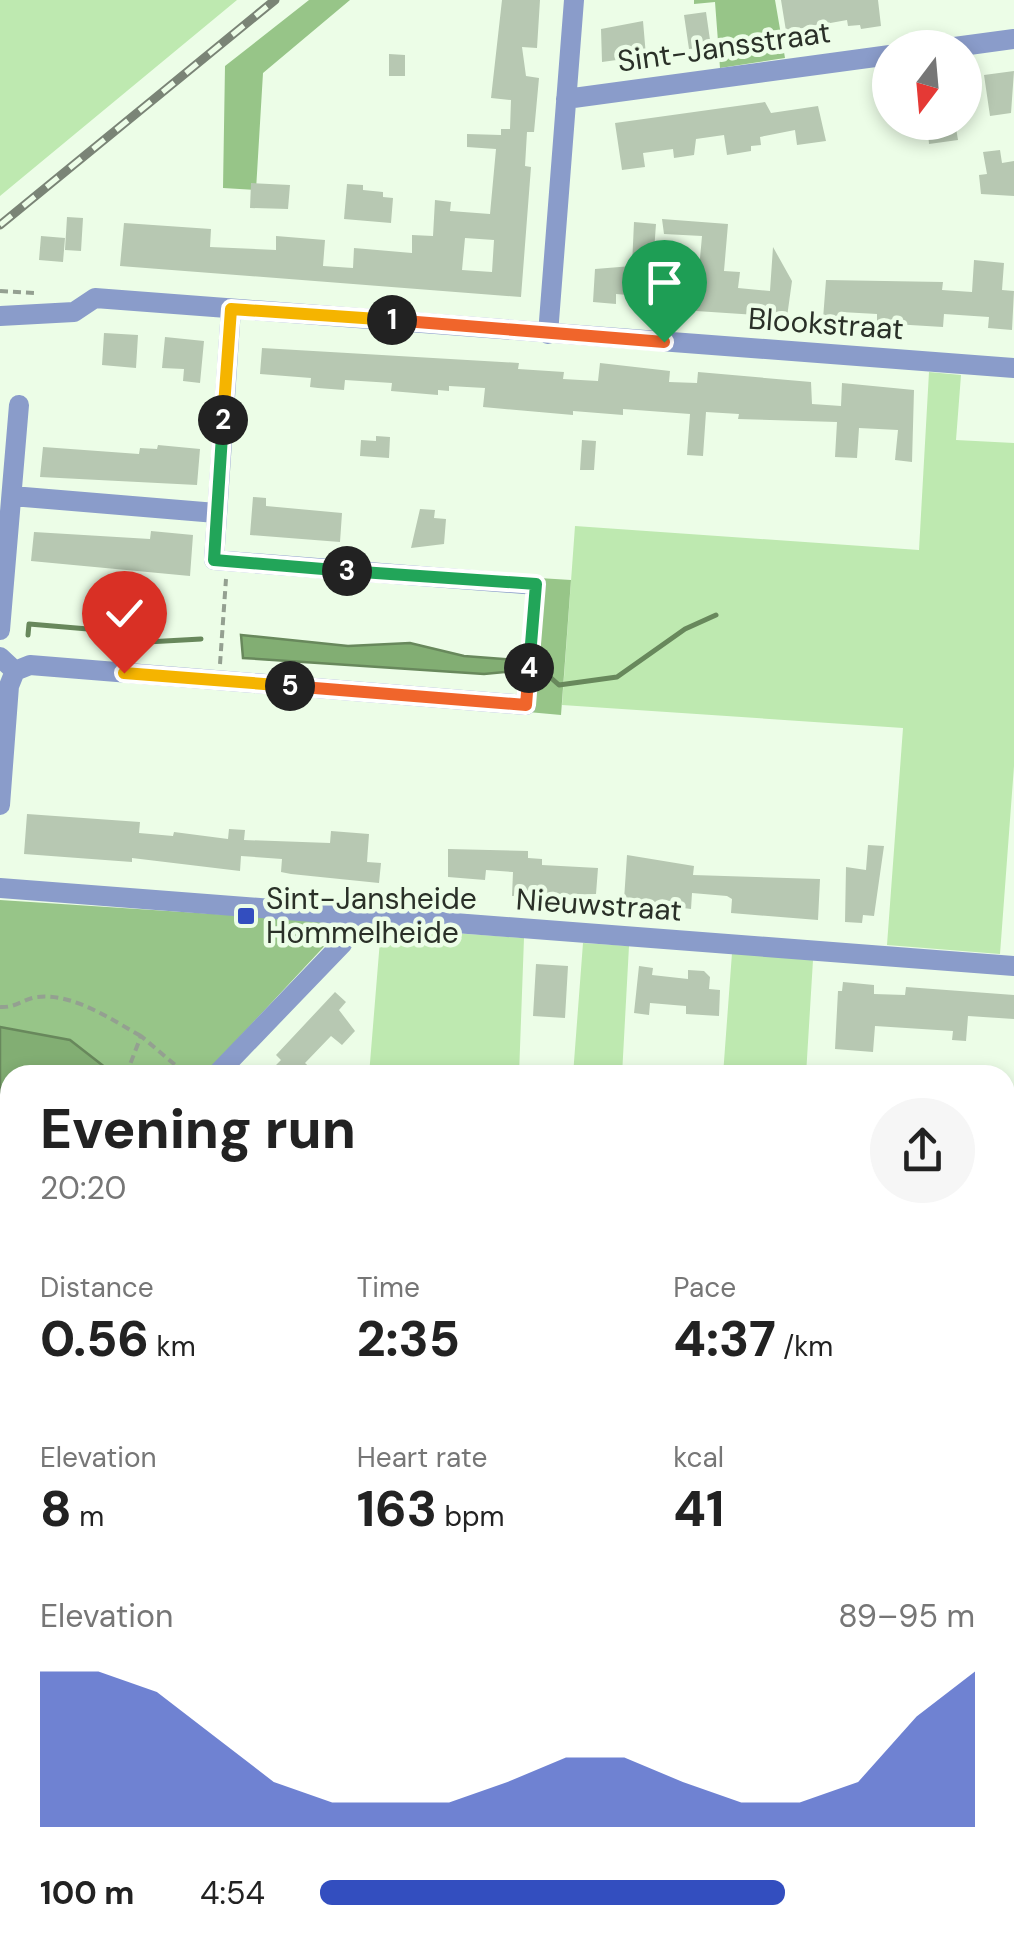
<!DOCTYPE html>
<meta charset="utf-8">
<style>
body{margin:0;font-family:"DM Sans",sans-serif;background:#f6f6f6;color:#222;height:100vh;display:flex;flex-direction:column;font-size:38px;white-space:nowrap}
*{box-sizing:border-box;margin:0}
p{font-size:32px;color:#767676}
.icon{flex:none;width:55px;height:55px;fill:none;stroke:currentColor;stroke-width:2;stroke-linecap:round;stroke-linejoin:round}
.map{position:relative;flex:1;overflow:hidden}
.panel{position:absolute;left:0px;top:1065px;width:1015px;height:888px;display:flex;flex-direction:column;background:#fff;border-radius:30px 30px 0 0;box-shadow:0 5px 15px #0003}
.panel>*{flex:none}
.needle{width:65px;rotate:196deg}
.controls{position:absolute;left:872px;top:30px;display:grid;gap:20px}
.controls a{display:grid;place-items:center;width:110px;height:110px;border-radius:50%;background:#fff;box-shadow:0 5px 15px #0003;font-size:50px}
.pin{position:absolute;display:grid;place-items:center;width:85px;height:85px;color:#fff;margin:-102px -42px;border-radius:50% 50% 50% 0;rotate:-45deg;box-shadow:0 0 10px #0007}
.pin .icon{rotate:45deg}
.km{position:absolute;width:50px;height:50px;margin:-25px;border-radius:50%;background:#222;color:#fff;font-size:28px;line-height:50px;text-align:center}
.round{display:grid;place-items:center;flex:none;width:105px;height:105px;border-radius:52px;background:#f6f6f6}
.head{display:flex;align-items:center;justify-content:space-between;height:170px;padding:0 40px}
h1{font-size:55px;font-weight:800;line-height:75px}
.stats{display:grid;grid-template-columns:repeat(3,1fr);gap:15px;height:170px;padding:10px 40px}
.stats div{display:grid;align-content:center}
.stats b{font-size:50px;font-weight:800}
.stats small{font-size:28px;font-weight:400}
.stats p{font-size:28px}
.chart{height:280px;padding:20px 40px}
.chart p{display:flex;justify-content:space-between}
.chart svg{width:100%;height:180px;margin-top:10px;fill:#334ebf;opacity:.7}
ul{padding:0 40px;list-style:none;font-size:32px}
li{display:grid;grid-template-columns:160px 120px 1fr;align-items:center;height:75px}
li i{height:25px;border-radius:12px;background:#334ebf}
.map>svg:first-child{display:block}
.green{fill:#bee9b0}
.forest{fill:#97c588}
.water{fill:#82ae73;stroke:#68885c;stroke-width:2.5}
.lines{fill:none;stroke-linecap:round;stroke-linejoin:round}
.stream{stroke:#68885c;stroke-width:5}
.building{fill:#b7c8b2;fill-rule:evenodd}
.path{stroke:#94a091;stroke-width:4;stroke-dasharray:8 5;stroke-linecap:butt}
.minor{stroke:#8a9cca;stroke-width:20}
.rail-casing{stroke:#7a8476;stroke-width:9}
.rail{stroke:#ecfde7;stroke-width:5;stroke-dasharray:15;stroke-linecap:butt}
.split-1-casing{stroke:#fff;stroke-width:20}
.split-2-casing{stroke:#fff;stroke-width:20}
.split-3-casing{stroke:#fff;stroke-width:20}
.split-4-casing{stroke:#fff;stroke-width:20}
.split-5-casing{stroke:#fff;stroke-width:20}
.split-6-casing{stroke:#fff;stroke-width:20}
.split-1{stroke:#f0652b;stroke-width:12}
.split-2{stroke:#f5b400;stroke-width:12}
.split-3{stroke:#22a559;stroke-width:12}
.split-4{stroke:#22a559;stroke-width:12}
.split-5{stroke:#f0652b;stroke-width:12}
.split-6{stroke:#f5b400;stroke-width:12}
.poi-dot{fill:#334ebf;stroke:#ecfde7;stroke-width:4}
.labels{text-anchor:middle;stroke-width:9;stroke-linejoin:round;paint-order:stroke}
.street-label{font-size:30px;fill:#2a3028;stroke:#ecfde7}
.poi-label{font-size:30px;fill:#2a3028;stroke:#ecfde7;text-anchor:start}
</style>
<div class="map">
<svg width="1014" height="1951" viewBox="0 0 1014 1951">
<rect width="100%" height="100%" fill="#ecfde7"/>
<path class="green" d="M0,0H237L0,196Z
M929,372L961,375L956,440L1014,443V766L1000,954L887,945L903,728L562,705L575,526L919,550Z
M381,928L524,938L519,1075H369Z
M583,943L629,946L622,1075H573Z
M732,953L813,960L806,1075H723Z
M1005,1350L1014,1351V1519L1005,1518Z
M5,1744L10,1745V1891L0,1890V1773Z
M536,1943L921,1942V1951H535Z"/>
<path class="forest" d="M309,0H350L263,73L256,190L223,188L225,66Z
M694,0H775L785,58L720,68L715,2L694,4Z
M539,578L571,580L561,715L528,712Z
M0,900L304,920L325,923L332,938L204,1075H115L70,1040L0,1027Z"/>
<path class="water" d="M241,635L348,646L410,643L464,656L517,660L516,671L484,674L243,658Z
M0,1027L70,1040L115,1075H10V1225L0,1234Z"/>
<g class="lines">
<path class="stream" d="M28,635L29,624L88,629L129,643L201,639
M542,670L559,685L617,677L685,629L716,615"/>
</g>
<path class="building" d="M502,0H540L537,48L522,47L526,76L539,78L534,132H527L525,166L531,167L521,297L120,266L124,223L211,229L210,247L276,250V236L325,240L323,266L353,268L354,248L412,253V235L433,236L435,200L451,202L450,211L490,214L496,149L467,147V134L501,135V129H510L511,100L491,98ZM465,238L494,240L492,272L462,270Z
M781,0H878L881,26L861,29L860,25L848,26L847,20L786,31Z
M706,12L711,47L689,49L684,15Z
M643,21L646,56L602,62L601,29Z
M389,54L405,55V76H389Z
M1014,71L1011,113L990,116L984,75Z
M765,102L771,113L818,106L826,141L797,145L795,130L760,137L761,145L751,146V151L727,155L724,135L696,139L694,155L674,158L673,149L643,153L645,167L622,170L615,123Z
M927,122H955L958,140L929,144Z
M1000,150L1002,163L1014,161V196L981,194L979,175L987,174L983,152Z
M251,183L290,185L288,209L250,208Z
M347,184L363,185V190L383,192V197L393,198L391,223L344,219Z
M67,217L83,218L81,251L65,250Z
M662,219L728,224L724,271L740,272L738,288L770,291L773,247L792,281L787,317L651,308L652,297L616,294V304L593,302L595,269L632,266L634,222L656,224L653,266L699,270L702,236L664,234Z
M41,236L65,238L63,262L39,260Z
M974,260L1004,263L1002,290L1014,291L1012,330L988,328L989,317L944,314L943,327L877,323V314L841,312L840,320L823,319L826,280L943,282L942,290L972,292Z
M104,333L138,335L136,368L102,365Z
M165,337L204,341L200,383L183,381L184,369L162,368Z
M262,348L519,363L518,369L564,372L563,379L598,381L600,363L670,371L669,382L697,383L698,372L811,382L812,404L841,406L842,383L914,390L912,462L895,460L898,430L859,428L857,458L835,457L837,422L738,419L739,414L706,412L703,456L687,455L690,414L623,409V415L573,411V415L483,407L485,388L449,386V391L438,390V395L391,391L392,383L345,380L344,390L318,388L310,387L311,378L260,374Z
M376,436L390,437L389,458L360,456L361,440L376,441Z
M582,440L596,441L594,470H580Z
M158,445L200,449L197,485L40,477L43,447L139,454L140,448L157,449Z
M253,497L266,498V506L342,513L340,542L250,535Z
M420,509L435,510L434,518L446,519L444,544L411,548Z
M151,531L193,535L190,576L31,561L34,532L150,539Z
M27,814L140,822L139,833L173,836L174,832L228,839L229,829L245,830L244,840L330,843L331,831L369,834L367,862L381,863L379,883L291,874L281,872L282,859L241,856L240,871L132,858V862L24,854Z
M868,845L884,846L874,916L863,915L862,923L845,922L846,867L866,870Z
M448,849L528,851V858L542,859V865L598,868L596,894L512,896L513,872L486,870L485,880L448,877Z
M627,855L694,866L693,875L820,879L818,920L731,913L732,899L727,896L692,893L691,909L624,900Z
M536,964L568,966L565,1018L533,1016Z
M639,966L653,968L652,975L688,979V970L704,971L710,977L709,989L720,990L719,1016L686,1014V1006L650,1003L649,1015L634,1013Z
M843,982L874,985V994L905,995L906,987L1014,995V1019L968,1016L966,1041L952,1040L953,1031L875,1026L873,1052L835,1049L838,991H842Z
M335,992L346,1002L339,1010L355,1031L342,1045L331,1036L305,1063L318,1075H266L281,1060L276,1055Z"/>
<g class="lines">
<path class="path" d="M0,291L35,293
M220,664L226,579
M528,685L534,605
M0,1007C16,1008 23,999 37,997C74,993 110,1019 141,1036
M126,1075L141,1036L187,1075
M0,1226L10,1215"/>
<path class="minor" d="M947,48L1014,39
M566,99L890,55
M231,309L214,560L536,585
M0,316L74,312L95,298L1014,368
M548,334L574,0
M12,496L216,513
M0,630L19,405
M0,657L15,671
M0,805L9,686L15,671L30,665L526,705
M0,888L1014,966
M216,1075L342,944L357,916
M0,1292L10,1282
M0,1598L10,1599
M1005,1669H1014"/>
<g class="rail-casing">
<path id="rail" d="M0,225L275,0"/>
</g>
<use href="#rail" class="rail"/>
</g>
<g class="lines">
<g class="split-1-casing">
<path id="split-1" d="M392,320L664,342"/>
</g>
<g class="split-2-casing">
<path id="split-2" d="M223,420L231,309L392,320"/>
</g>
<g class="split-3-casing">
<path id="split-3" d="M223,420L214,560L347,571"/>
</g>
<g class="split-4-casing">
<path id="split-4" d="M347,571L536,584L529,668"/>
</g>
<g class="split-5-casing">
<path id="split-5" d="M290,686L526,705L529,668"/>
</g>
<g class="split-6-casing">
<path id="split-6" d="M124,673L290,686"/>
</g>
<use href="#split-1" class="split-1"/>
<use href="#split-2" class="split-2"/>
<use href="#split-3" class="split-3"/>
<use href="#split-4" class="split-4"/>
<use href="#split-5" class="split-5"/>
<use href="#split-6" class="split-6"/>
</g>
<rect class="poi-dot" x="236" y="906" width="20" height="20" rx="5"/>
<g class="labels">
<g class="street-label">
<text transform="translate(724 47) rotate(-8)" y="10">Sint-Jansstraat</text>
<text transform="translate(826 324) rotate(4)" y="10">Blookstraat</text>
<text transform="translate(599 905) rotate(4)" y="10">Nieuwstraat</text>
</g>
<g class="poi-label">
<text x="266" y="909">Sint-Jansheide<tspan x="266" dy="34">Hommelheide</tspan></text>
</g>
</g>
</svg>
<div class="controls">
<a><svg class="needle" viewBox="-14 -14 28 28"><path d="M0-13l5 13h-10z" fill="#e53935"/><path d="M0 13l5-13h-10z" fill="#767676"/></svg></a>
</div>
<div class="pin" style="left:664px;top:342px;background:#1e9e55"><svg class="icon" aria-label="arrive" viewBox="0 0 24 24"><path d="M6 21V4h12l-3 4 3 4H6"/></svg></div>
<div class="pin" style="left:124px;top:673px;background:#d93025"><svg class="icon" aria-label="check" viewBox="0 0 24 24"><path d="M5 12l5 5 9-10"/></svg></div>
<b class="km" style="left:392px;top:320px">1</b>
<b class="km" style="left:223px;top:420px">2</b>
<b class="km" style="left:347px;top:571px">3</b>
<b class="km" style="left:529px;top:668px">4</b>
<b class="km" style="left:290px;top:686px">5</b>
<section class="panel">
<div class="head"><div><h1>Evening run</h1><p>20:20</p></div><a class="round"><svg class="icon" aria-label="share" viewBox="0 0 24 24"><path d="M12 15V3M7 8l5-5 5 5M5 13v7h14v-7"/></svg></a></div>
<div class="stats">
<div><p>Distance</p><b>0.56<small> km</small></b></div>
<div><p>Time</p><b>2:35</b></div>
<div><p>Pace</p><b>4:37<small> /km</small></b></div>
</div>
<div class="stats">
<div><p>Elevation</p><b>8<small> m</small></b></div>
<div><p>Heart rate</p><b>163<small> bpm</small></b></div>
<div><p>kcal</p><b>41</b></div>
</div>
<div class="chart"><p><span>Elevation</span>89–95 m</p>
<svg viewBox="0 0 160 44" preserveAspectRatio="none"><path d="M0 44V6L10 6L20 11L30 22L40 33L50 38L60 38L70 38L80 33L90 27L100 27L110 33L120 38L130 38L140 33L150 17L160 6V44z"/></svg>
</div>
<ul>
<li><b>100 m</b>4:54<i style="width:71%"></i></li>
</ul>
</section>
</div>
